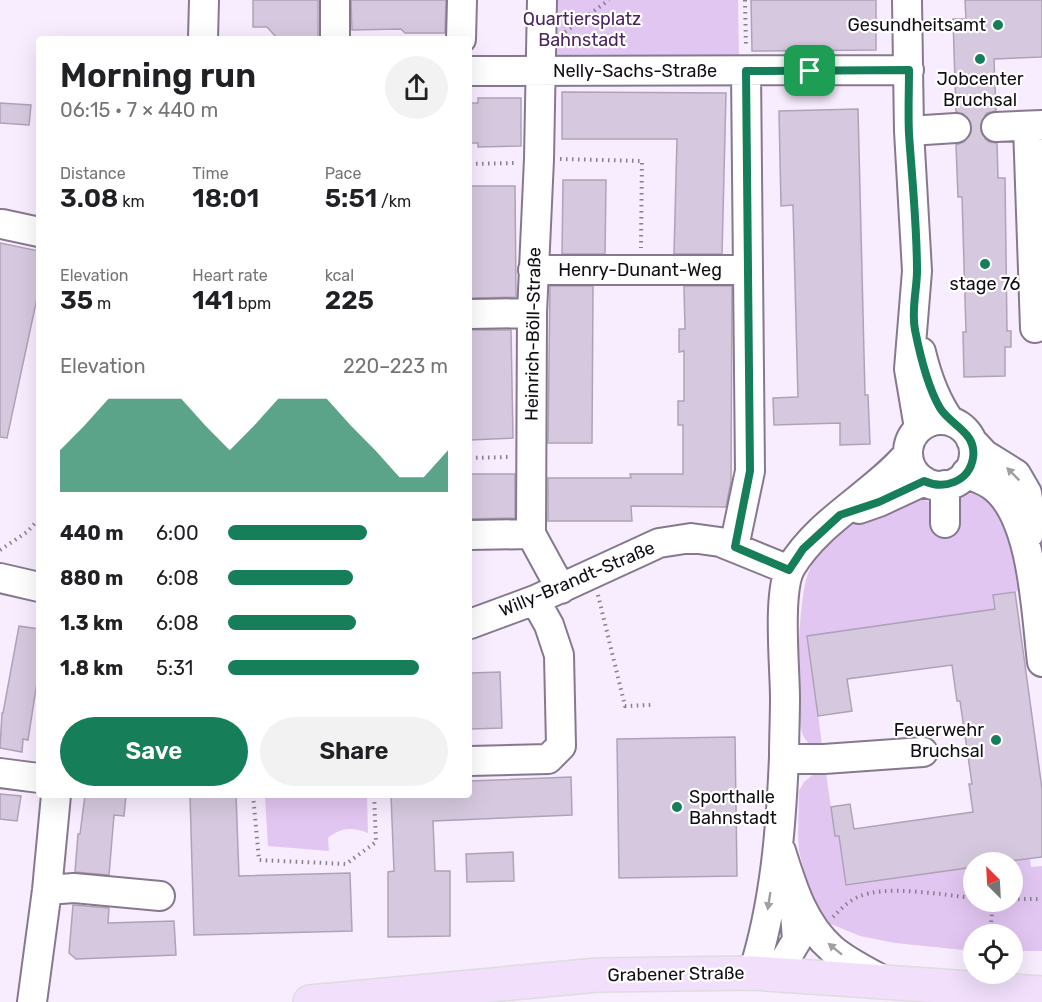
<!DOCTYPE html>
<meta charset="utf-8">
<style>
body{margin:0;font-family:Rubik,sans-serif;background:#f2f2f2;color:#202124;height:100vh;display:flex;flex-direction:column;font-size:22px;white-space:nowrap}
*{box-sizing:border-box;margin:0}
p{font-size:20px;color:#757577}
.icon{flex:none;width:33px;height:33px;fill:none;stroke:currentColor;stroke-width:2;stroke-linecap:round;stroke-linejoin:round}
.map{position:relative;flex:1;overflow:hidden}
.details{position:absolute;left:36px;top:36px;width:436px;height:762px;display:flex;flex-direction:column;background:#fff;border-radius:6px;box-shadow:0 6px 24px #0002}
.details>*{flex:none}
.needle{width:39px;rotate:336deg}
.controls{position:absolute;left:963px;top:852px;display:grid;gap:12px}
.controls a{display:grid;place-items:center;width:60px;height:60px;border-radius:50%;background:#fff;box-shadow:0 6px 24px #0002;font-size:30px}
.pin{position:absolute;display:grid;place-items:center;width:51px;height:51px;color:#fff;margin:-26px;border-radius:12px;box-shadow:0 3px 9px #0006}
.round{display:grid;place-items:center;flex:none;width:63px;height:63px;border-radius:32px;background:#f2f2f2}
.summary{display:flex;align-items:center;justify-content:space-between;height:102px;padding:0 24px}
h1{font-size:33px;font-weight:600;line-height:45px}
.stats{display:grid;grid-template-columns:repeat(3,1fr);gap:9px;height:102px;padding:6px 24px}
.stats div{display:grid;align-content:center}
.stats b{font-size:26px;font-weight:600}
.stats small{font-size:16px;font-weight:400}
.stats p{font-size:16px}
.chart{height:168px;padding:12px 24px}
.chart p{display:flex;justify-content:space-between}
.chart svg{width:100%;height:108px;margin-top:6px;fill:#167e59;opacity:.7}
.cta{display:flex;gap:12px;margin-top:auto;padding:12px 24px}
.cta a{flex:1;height:69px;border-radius:36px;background:#167e59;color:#fff;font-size:24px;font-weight:600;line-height:69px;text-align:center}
.cta a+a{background:#f2f2f2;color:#202124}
ul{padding:0 24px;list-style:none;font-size:20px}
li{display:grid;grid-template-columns:96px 72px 1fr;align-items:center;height:45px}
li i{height:15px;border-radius:8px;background:#167e59}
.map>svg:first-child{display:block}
.green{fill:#e2c6f2}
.building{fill:#d6c9df;stroke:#afa2b8;stroke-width:1.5}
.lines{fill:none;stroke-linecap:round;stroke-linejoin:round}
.minor-tunnel{stroke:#d6cbdc;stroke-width:28;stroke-dasharray:28 14;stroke-linecap:butt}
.minor-casing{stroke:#86798e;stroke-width:32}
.major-casing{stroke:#deddde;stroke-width:36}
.path{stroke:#887f8d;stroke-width:4;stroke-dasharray:1.5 4.5;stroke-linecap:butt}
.minor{stroke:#fff;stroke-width:28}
.major{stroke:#f1dffb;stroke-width:33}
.oneway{fill:#a19fa1}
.route-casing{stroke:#fff;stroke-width:12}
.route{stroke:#167e59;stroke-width:8}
.poi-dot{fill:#167e59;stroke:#fefffe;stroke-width:2}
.labels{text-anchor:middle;stroke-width:4.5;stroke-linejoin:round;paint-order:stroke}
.park-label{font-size:18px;fill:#4d2362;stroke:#fefffe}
.poi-label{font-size:18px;fill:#130e15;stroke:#fefffe;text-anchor:end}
.street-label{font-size:18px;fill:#130e15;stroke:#fefffe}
</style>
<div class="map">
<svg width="1042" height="1002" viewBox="0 0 1042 1002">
<rect width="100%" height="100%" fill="#f8ecff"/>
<path class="green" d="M552,0H738L739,58L552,60Z
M975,492C1010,503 1013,560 1018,591L993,595L995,609L808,636L822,745L821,747C814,746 809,745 805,739C792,721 799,604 806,580C810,566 818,551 829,541C853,517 887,509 919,498L929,502L936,514L955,504L959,497Z
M815,773H826L835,836L973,867L974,902H1012V862H1003L1030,859L1031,867L1042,866V951H1013L1012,934H974L973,951L895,943L860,936L826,922L810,893L799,851L798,836L799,791L804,782Z
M266,795H367L368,833C353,827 341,827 328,838L329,851L268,846L265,797Z"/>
<path class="building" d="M253,0H318V39H278L267,27H253Z
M351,0H446L445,33H405L401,29L352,30Z
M751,0H876V50L752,51Z
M965,0H1042V57L994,59L996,111L987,113L981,120L980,127L982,136L989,142L997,143L998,178H1005L1007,331H1011V347H1005V376L964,377L963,332H966L962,197H958L956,145L966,141L971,135L972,128L969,118L964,114L956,112L953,19H966Z
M562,92L726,93L722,254H674L677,139H562Z
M478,98H521V146L478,147V143H470V103H478Z
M0,103L31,105L29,125L0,123Z
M858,109L865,395H868L870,444L840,445V423L774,425L773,398L798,397L793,205L781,206L779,111Z
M563,180H606L605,254H562Z
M470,186H515L516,297L470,298Z
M0,243L39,251V289L7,438L0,437Z
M550,286H593L592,443H548Z
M684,286H732L731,481L726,507L631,506L632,521H548V478H631L630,474H683V425H678V401H684V351L679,352V329H685Z
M470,330H511L513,438L470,440Z
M470,474H515V518L470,519Z
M1015,592L1042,789V857L1003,862H974V867L846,885L839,836H835L831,807L850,804L854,829L973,812L969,784H972L960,701H957L952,665L847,679L852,711L818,716L807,636L995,609L993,595Z
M19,626L39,629V669L28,740L23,739L22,752L0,748L2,713H3Z
M500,672L502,728L470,729V673Z
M735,737L737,876L619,878L617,739Z
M571,777L572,815L433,821L435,871H450V936L388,937V872L394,871L391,795H470V781Z
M0,794L21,796L17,821L0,819Z
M85,795H126L124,816L114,815L109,875L75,872L78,834H80Z
M190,795H236L239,876L350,873L352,931L194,935Z
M513,852L514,881L467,882L466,854Z
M73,905L109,908L108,923L174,921L176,955L76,959L69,953Z"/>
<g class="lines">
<path class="minor-tunnel" d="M956,128L996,127"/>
<g class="minor-casing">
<path id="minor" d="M542,0L539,159L532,313L531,534L561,589
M907,0L909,131L917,271L909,369L919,428
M203,39L204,0
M335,39V0
M461,39L462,0
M470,71L909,70
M1028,126L1035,328
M996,127L1042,125
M909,131L956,128
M2,224L39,232
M533,270H747
M470,314L532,313
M921,352C927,377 935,400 950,421
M908 453a33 33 0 1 1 66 0a33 33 0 1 1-66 0Z
M971,440L984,454L1016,474L1027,493L1031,519L1029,534
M966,473C974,477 984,480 991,485C1034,514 1036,615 1042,662
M945,485V523
M859,509L879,502L924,481
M470,535L531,534
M734,547L750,471L746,71
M0,578L39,587
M470,624L535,600L659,543L691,538L720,542L789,570
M784,759H824L923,752
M470,761L548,759L561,746L559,655L549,625L535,600
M0,773L39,778
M781,851C792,886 803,924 832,949C847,962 867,971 884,981
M47,890L74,888L160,896
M753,973C775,904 781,829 784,757C784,737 785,718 785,698C785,668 777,591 791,567C819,520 873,495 908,454
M753,973L782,965L797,940L794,899
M32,1002L47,890L56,795"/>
</g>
<g class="major-casing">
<path id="major" d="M310,1002L598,975L753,973L1042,993"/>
</g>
<path class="path" d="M745,0L746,47
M850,30H885
M565,32L609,0
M560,159L642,161L641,248
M470,164L516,163
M470,458L510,457
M0,550L27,532L39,519
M598,595L625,706L652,705
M253,795L259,860L346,864L376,842L374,795
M1012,899H1042
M833,917C840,910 848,901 858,897C885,884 943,895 974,898
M990,934L993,902"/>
<use href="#minor" class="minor"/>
<use href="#major" class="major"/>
</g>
<defs><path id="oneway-solid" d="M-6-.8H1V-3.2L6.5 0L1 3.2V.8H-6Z" transform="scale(1.5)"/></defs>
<g class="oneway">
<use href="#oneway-solid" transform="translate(1013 474) rotate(-135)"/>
<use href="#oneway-solid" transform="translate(769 901) rotate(99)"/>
<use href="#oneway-solid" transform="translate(835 949) rotate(-141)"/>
</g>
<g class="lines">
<g class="route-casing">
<path id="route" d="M909,70C909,91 908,113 909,134C912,179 917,225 917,271C917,289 911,311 915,330C920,355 927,386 940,408C951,426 977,432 973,458C969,482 944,490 924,481L879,502L840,515L803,549L789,570L735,547L750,471L746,71Z"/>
</g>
<use href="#route" class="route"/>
</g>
<g class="poi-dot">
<circle cx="998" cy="25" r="6"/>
<circle cx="980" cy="59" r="6"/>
<circle cx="985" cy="264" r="6"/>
<circle cx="996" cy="740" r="6"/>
<circle cx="677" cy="807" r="6"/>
</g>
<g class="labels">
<g class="park-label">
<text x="582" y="25">Quartiersplatz<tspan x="582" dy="21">Bahnstadt</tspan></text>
</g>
<g class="poi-label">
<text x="986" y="31">Gesundheitsamt</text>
<text x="980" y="85" text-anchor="middle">Jobcenter<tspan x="980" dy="21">Bruchsal</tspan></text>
<text x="985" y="290" text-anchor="middle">stage 76</text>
<text x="984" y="736">Feuerwehr<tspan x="984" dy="21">Bruchsal</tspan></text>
<text x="689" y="803" text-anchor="start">Sporthalle<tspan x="689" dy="21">Bahnstadt</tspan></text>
</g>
<g class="street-label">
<text x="635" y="77">Nelly-Sachs-Straße</text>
<text x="640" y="276">Henry-Dunant-Weg</text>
<text transform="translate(533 334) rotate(-89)" y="6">Heinrich-Böll-Straße</text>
<text transform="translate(577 579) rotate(-23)" y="6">Willy-Brandt-Straße</text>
<text transform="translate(676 974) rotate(-1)" y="6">Grabener Straße</text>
</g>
</g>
</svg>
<div class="controls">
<a><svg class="needle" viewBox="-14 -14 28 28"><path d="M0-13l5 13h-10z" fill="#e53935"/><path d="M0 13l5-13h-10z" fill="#757577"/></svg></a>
<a><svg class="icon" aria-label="locate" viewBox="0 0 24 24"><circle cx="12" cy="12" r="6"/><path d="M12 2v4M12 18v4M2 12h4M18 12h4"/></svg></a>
</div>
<div class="pin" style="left:810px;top:71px;background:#1e9e55"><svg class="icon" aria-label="arrive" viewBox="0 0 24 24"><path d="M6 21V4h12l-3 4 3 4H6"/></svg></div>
<section class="details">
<div class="summary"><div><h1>Morning run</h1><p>06:15 · 7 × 440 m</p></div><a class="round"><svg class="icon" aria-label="share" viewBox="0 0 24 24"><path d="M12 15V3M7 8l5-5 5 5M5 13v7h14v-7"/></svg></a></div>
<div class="stats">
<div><p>Distance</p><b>3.08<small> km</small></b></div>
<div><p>Time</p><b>18:01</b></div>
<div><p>Pace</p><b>5:51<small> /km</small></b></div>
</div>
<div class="stats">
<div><p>Elevation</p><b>35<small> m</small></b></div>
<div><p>Heart rate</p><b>141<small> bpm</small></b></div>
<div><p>kcal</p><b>225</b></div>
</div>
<div class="chart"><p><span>Elevation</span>220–223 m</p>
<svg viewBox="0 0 160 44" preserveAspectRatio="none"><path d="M0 44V27L10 17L20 6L30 6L40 6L50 6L60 17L70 27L80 17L90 6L100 6L110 6L120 17L130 27L140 38L150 38L160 27V44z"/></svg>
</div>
<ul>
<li><b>440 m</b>6:00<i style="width:63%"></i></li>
<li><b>880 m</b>6:08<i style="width:57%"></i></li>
<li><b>1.3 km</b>6:08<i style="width:58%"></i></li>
<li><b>1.8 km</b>5:31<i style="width:87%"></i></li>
</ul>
<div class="cta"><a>Save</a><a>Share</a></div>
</section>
</div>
